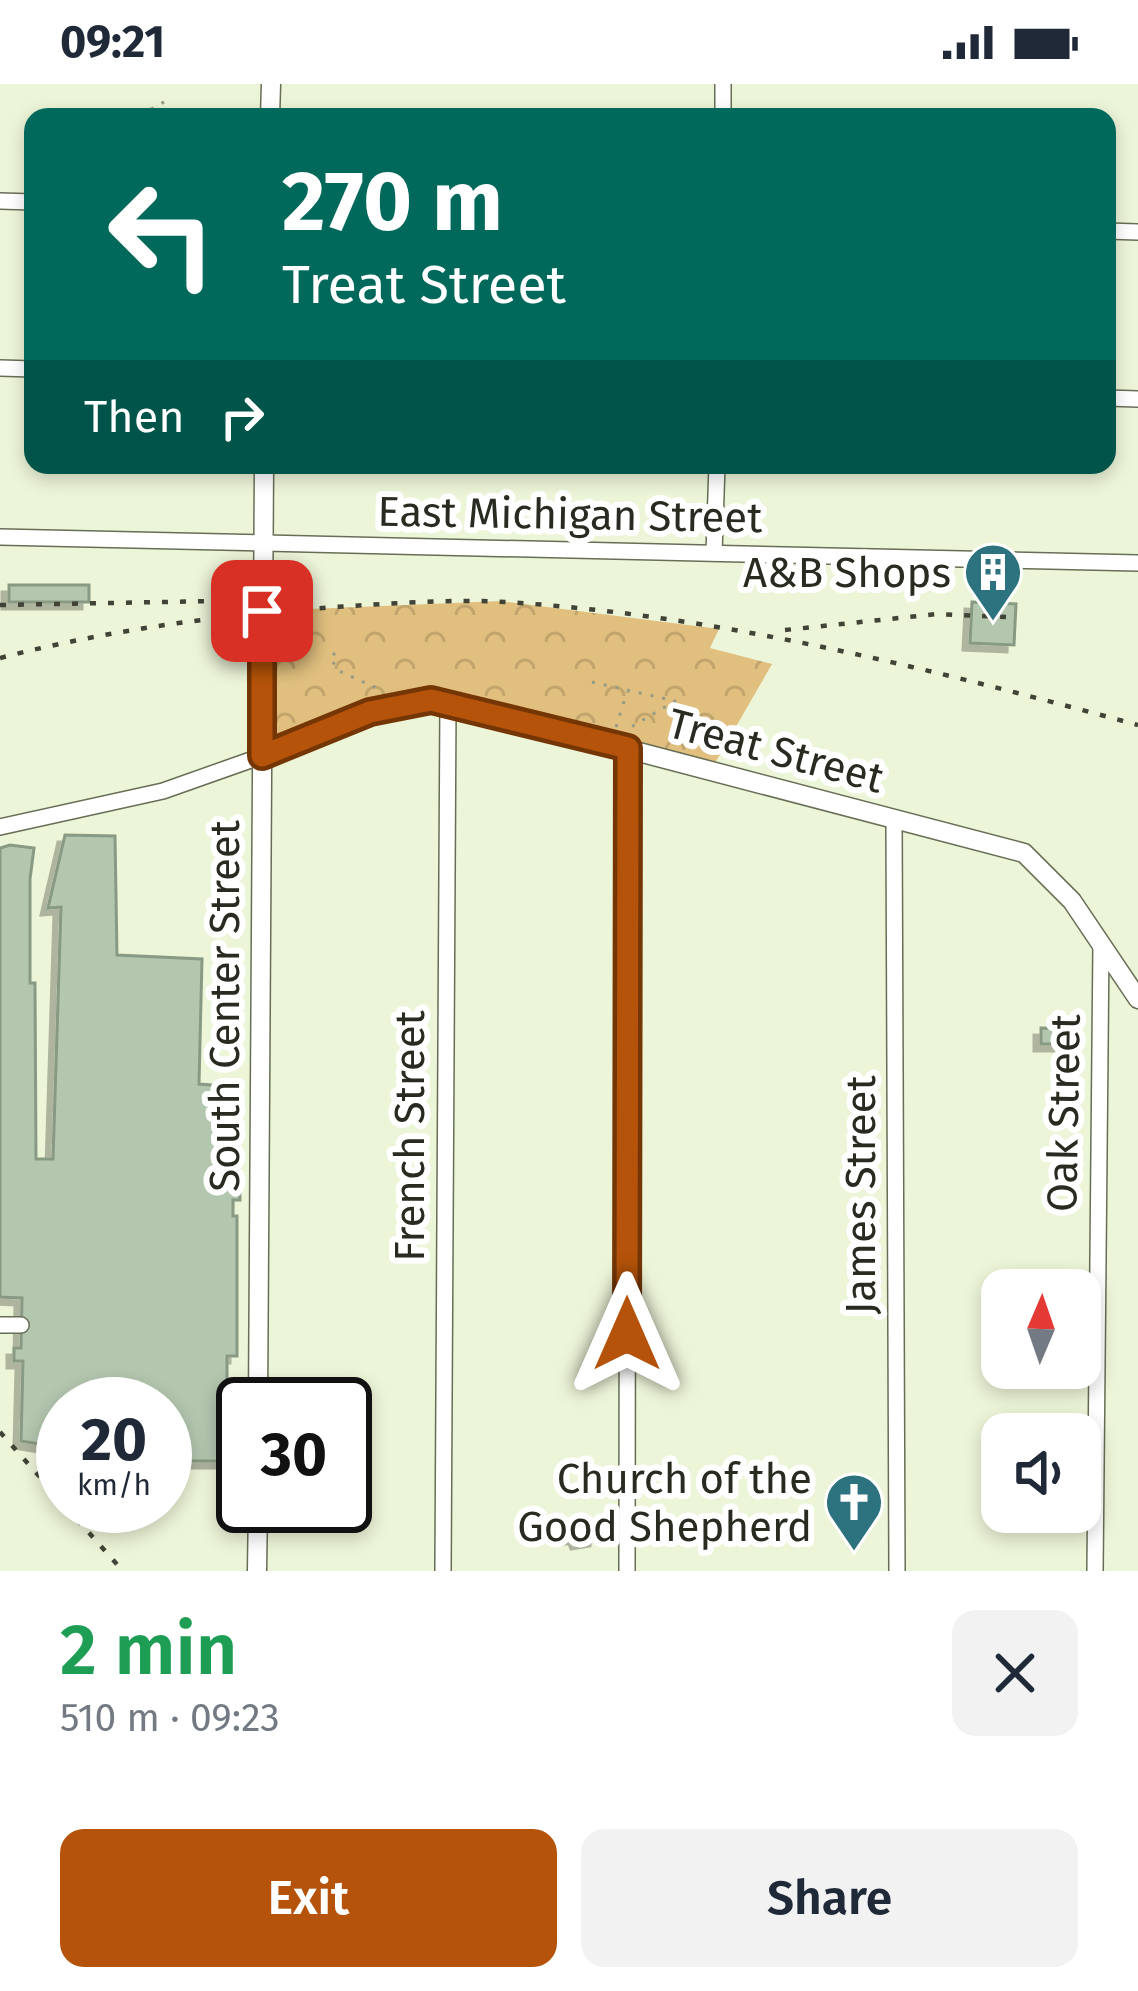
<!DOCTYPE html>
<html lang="en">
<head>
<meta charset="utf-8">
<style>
	:root { --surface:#fff; --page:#f2f2f3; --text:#1f2937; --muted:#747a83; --accent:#b45309 }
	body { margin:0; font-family:"Fira Sans",sans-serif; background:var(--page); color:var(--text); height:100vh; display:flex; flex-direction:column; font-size:45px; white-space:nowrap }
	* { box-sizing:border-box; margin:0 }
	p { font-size:39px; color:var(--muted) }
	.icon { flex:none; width:66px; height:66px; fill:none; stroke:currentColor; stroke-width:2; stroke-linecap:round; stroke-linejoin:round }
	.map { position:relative; height:1487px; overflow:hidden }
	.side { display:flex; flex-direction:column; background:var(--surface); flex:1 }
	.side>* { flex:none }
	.top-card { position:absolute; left:24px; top:24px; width:1092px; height:366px; border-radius:24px; box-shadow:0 6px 18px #0003; background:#00695c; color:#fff; overflow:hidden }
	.needle { width:78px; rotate:2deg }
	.fabs { position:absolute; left:981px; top:1185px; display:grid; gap:24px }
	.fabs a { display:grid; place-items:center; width:120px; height:120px; border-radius:24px; background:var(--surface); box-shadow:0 6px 18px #0003; font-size:60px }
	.speed { position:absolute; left:36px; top:1293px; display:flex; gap:24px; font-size:60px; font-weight:700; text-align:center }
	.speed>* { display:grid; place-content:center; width:156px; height:156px; border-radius:50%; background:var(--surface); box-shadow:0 6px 18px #0003; line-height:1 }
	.speed small { font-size:30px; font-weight:400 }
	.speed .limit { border:6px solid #111; border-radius:18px; background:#fff; color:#111 }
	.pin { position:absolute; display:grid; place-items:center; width:102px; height:102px; color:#fff; margin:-51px; border-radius:24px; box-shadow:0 6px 18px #0006 }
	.me { position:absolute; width:132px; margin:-66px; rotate:0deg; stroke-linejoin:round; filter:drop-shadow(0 0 9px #0008) }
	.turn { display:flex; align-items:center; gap:42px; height:252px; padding:0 60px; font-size:54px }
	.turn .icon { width:156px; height:156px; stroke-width:2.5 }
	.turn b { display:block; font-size:84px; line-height:102px }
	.then { display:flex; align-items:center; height:114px; padding:0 60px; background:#0003; gap:24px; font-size:45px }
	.round { display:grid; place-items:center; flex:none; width:126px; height:126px; border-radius:24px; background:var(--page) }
	.summary { display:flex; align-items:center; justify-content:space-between; height:204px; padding:0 60px }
	h1 { font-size:72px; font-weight:600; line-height:90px; color:#1e9e55 }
	.cta { display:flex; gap:24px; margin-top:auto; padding:24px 60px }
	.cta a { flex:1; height:138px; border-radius:24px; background:var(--accent); color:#fff; font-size:48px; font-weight:600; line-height:138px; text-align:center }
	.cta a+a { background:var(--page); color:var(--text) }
	.status { display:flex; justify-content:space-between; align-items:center; height:84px; padding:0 60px; background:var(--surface); direction:ltr }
	.status svg { height:33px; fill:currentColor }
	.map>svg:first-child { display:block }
</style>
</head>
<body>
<div class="status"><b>09:21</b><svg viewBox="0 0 49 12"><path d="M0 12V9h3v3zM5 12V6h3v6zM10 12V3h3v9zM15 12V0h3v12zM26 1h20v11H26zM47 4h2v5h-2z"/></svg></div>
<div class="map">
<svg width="1138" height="1487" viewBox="0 0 1138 1487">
	<defs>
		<pattern id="park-crowns" width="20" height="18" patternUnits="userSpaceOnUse" patternTransform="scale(3)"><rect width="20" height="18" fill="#e1c07f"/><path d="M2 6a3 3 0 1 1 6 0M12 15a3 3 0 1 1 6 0" fill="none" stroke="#c1a56d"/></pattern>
		<filter id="shadow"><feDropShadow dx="-7" dy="7" stdDeviation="0" flood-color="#0004"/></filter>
	</defs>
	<rect width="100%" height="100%" fill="#edf5d8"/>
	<polygon fill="url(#park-crowns)" points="501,517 719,545 710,564 772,580 711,686 431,616 262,672 262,527"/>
	<g fill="#b3c6ae" stroke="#889a83" stroke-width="3" filter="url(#shadow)">
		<rect x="9" y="501" width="80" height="17"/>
		<polygon points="972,518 1016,520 1014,561 970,559"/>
		<polygon points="65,751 115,752 117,871 202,875 199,1000 237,1003 240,1116 233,1116 233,1132 237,1132 237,1272 227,1272 227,1354 233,1354 233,1377 165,1377 165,1320 63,1320 63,1364 21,1357 23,1277 14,1277 14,1264 21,1264 22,1214 0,1213 0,764 10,761 34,764 30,795 30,899 35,899 36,1075 53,1075 61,823 48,824"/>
		<polygon points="1041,944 1073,945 1072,960 1041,960"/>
		<polygon points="579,1440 597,1441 597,1455 578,1458 576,1453 567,1453 567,1444"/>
	</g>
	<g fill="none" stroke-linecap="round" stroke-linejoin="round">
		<defs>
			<g id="minor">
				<polyline points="723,33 723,0"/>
				<polyline points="0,117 33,118"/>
				<polyline points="1107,147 1138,148"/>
				<polyline points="0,284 33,285"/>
				<polyline points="1107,314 1138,315"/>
				<polyline points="0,453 1138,479"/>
				<polyline points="714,469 717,381"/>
				<polyline points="894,735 897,1487"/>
				<polyline points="0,743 163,707 262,672"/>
				<polyline points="0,1241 21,1241"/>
				<polyline points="443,1487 448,618"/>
				<polyline points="627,1487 628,664"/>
				<polyline points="1095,1487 1101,860"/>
			</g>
			<g id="tertiary">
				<polyline points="270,33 271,0"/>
				<path d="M262,672c59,-22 121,-61 186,-54l576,151 48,48 66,98"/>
				<polyline points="258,1320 264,381"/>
				<polyline points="257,1487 258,1422"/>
			</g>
		</defs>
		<use href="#minor" stroke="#676e55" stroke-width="18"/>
		<use href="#tertiary" stroke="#676e55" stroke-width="21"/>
		<g stroke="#969b86" stroke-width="3" stroke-dasharray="3 9" stroke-linecap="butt">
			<polyline points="144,33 144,29 164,18"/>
			<polyline points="335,569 330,574 339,587 379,605"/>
			<polyline points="592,598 675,617 626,646"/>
			<polyline points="616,643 627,608"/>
		</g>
		<use href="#minor" stroke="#fff" stroke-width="15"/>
		<use href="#tertiary" stroke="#fff" stroke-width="18"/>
		<g stroke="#404336" stroke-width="4.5" stroke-dasharray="6 12" stroke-linecap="butt">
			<polyline points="0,521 218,517"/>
			<polyline points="785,546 937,530 1006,533"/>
			<path d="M0,574c116,-30 231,-44 350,-52 51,-3 104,-7 155,-4 214,13 426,67 633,123"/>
			<polyline points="0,1348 63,1419"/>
			<polyline points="65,1422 123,1487"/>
		</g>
	</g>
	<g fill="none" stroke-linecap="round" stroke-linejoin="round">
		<defs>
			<polyline id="route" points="262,527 262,672 370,628 431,616 628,664 627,1250"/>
		</defs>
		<use href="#route" stroke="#753606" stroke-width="30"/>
		<use href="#route" stroke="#b45309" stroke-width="21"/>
	</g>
	<defs>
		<symbol id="building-pin" viewBox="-11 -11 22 30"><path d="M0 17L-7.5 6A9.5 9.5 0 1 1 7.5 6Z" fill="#2c737f" stroke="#fff"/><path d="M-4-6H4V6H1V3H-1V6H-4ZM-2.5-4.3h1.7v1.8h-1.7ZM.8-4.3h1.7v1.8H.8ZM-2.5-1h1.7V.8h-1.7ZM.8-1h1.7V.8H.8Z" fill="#fff"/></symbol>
		<symbol id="church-pin" viewBox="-11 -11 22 30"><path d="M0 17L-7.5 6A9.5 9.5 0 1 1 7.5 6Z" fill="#2c737f" stroke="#fff"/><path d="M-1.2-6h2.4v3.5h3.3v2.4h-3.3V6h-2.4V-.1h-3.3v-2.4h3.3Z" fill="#fff"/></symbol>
	</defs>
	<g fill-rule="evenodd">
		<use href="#building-pin" x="960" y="455" width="66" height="90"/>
		<use href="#church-pin" x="821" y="1385" width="66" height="90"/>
	</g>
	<g text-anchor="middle" stroke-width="12" stroke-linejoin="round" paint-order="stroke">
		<g font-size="42" fill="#282b20" stroke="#fff">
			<text transform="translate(570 430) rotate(1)" y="15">East Michigan Street</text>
			<text transform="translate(776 666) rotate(15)" y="15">Treat Street</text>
			<text transform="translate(224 922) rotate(-90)" y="15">South Center Street</text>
			<text transform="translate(1063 1029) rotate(-89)" y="15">Oak Street</text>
			<text transform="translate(409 1052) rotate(-90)" y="15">French Street</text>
			<text transform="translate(860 1111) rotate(-90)" y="15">James Street</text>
		</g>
		<g font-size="42" fill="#282b20" stroke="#fff" text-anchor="end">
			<text x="951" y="503">A&amp;B Shops</text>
			<text x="812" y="1409">Church of the<tspan x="812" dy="48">Good Shepherd</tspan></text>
		</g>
	</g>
</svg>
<div class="fabs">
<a><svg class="needle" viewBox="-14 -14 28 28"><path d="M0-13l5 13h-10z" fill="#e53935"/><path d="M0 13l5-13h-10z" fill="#747a83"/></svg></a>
<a><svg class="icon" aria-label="sound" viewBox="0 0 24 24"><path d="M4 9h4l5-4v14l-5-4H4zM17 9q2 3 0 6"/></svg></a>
</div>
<div class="speed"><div>20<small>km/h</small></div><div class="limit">30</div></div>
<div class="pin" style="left:262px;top:527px;background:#d93025"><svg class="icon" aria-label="arrive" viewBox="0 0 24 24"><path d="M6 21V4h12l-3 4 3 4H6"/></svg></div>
<svg class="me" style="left:627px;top:1250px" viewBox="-20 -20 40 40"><path d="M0-17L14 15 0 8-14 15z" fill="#b45309" stroke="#fff" stroke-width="4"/></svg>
<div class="top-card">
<div class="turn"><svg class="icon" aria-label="left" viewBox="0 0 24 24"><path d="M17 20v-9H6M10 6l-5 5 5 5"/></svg><div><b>270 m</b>Treat Street</div></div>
<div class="then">Then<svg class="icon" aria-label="right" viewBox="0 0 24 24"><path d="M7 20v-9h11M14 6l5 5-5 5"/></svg></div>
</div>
</div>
<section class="side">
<div class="summary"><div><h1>2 min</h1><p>510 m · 09:23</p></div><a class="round"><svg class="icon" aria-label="close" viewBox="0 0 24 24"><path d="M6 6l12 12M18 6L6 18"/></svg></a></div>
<div class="cta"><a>Exit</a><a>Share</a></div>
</section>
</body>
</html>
